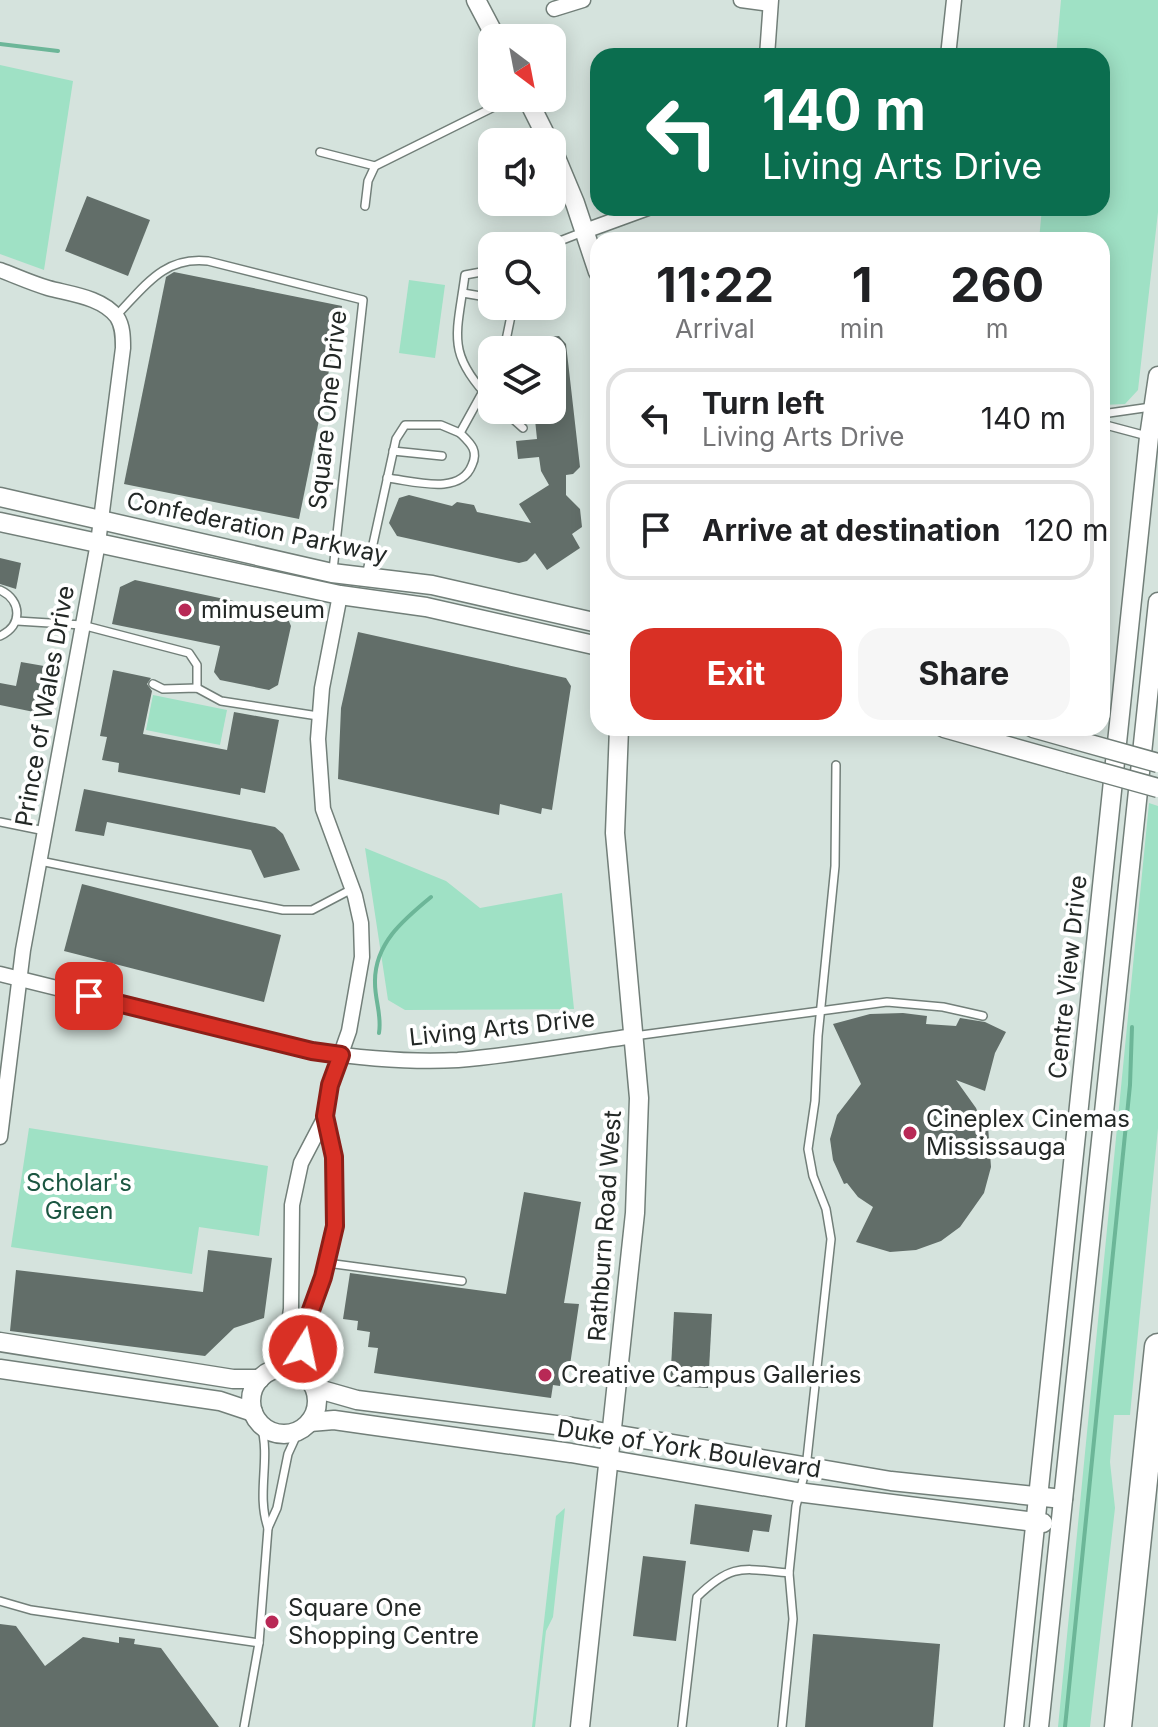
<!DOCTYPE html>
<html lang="en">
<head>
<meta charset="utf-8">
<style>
	:root { --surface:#fff; --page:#f6f6f6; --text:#202124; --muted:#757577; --line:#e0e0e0; --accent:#d93025 }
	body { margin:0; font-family:Inter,sans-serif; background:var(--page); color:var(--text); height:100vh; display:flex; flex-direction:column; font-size:30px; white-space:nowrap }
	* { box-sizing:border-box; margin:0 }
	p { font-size:26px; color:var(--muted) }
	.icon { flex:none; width:44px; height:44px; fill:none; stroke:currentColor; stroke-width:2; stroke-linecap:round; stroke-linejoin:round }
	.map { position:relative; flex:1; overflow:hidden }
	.drawer { position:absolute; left:590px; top:232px; width:520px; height:504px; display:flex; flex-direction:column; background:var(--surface); border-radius:24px; box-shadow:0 4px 20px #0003 }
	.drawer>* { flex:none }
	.guide { position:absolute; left:590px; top:48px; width:520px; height:168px; border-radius:24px; box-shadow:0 4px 20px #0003; background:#0b6e4f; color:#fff; overflow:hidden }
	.needle { width:52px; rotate:148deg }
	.tools { position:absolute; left:478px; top:24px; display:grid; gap:16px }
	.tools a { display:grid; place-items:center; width:88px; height:88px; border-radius:16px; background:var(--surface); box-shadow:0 4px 20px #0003; font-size:40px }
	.pin { position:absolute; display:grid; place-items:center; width:68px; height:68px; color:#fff; margin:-34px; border-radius:16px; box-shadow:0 4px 12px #0006 }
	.me { position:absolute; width:88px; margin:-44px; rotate:10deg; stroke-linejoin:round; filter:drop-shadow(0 0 6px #0008) }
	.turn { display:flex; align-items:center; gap:28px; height:168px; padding:0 40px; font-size:36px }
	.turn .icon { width:104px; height:104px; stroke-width:2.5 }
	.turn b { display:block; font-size:56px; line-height:68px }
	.eta { display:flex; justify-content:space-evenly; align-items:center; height:136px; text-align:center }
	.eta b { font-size:48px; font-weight:700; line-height:56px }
	.cta { display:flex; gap:16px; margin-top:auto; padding:16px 40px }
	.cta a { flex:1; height:92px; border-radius:24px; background:var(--accent); color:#fff; font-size:32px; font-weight:700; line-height:92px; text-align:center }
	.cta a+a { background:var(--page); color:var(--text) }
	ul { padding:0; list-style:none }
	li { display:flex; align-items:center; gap:24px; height:100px; margin:0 16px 12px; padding:0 24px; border:4px solid var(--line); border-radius:24px }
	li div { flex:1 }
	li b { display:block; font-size:30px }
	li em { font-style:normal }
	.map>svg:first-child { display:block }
</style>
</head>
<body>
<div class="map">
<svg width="1158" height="1727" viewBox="0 0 1158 1727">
	<rect width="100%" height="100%" fill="#d5e3dd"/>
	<g fill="#9fe1c5">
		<polygon points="1061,0 1158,0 1158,212 1138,390 1125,404 1102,405 1102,240 1039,240 1042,208 1102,208 1102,56 1056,56"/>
		<polygon points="0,65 73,81 44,270 0,254"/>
		<polygon points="409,280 445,285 435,358 399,353"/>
		<polygon points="153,695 227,710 220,745 146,730"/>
		<polygon points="1149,803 1158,806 1158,1128 1130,1415 1114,1415 1110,1462 1115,1508 1090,1727 1058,1727"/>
		<polygon points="365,848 446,881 480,908 562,893 574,1009 405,1010 388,1000"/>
		<polygon points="29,1128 268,1166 259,1236 199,1227 192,1274 11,1247"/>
		<polygon points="565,1508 553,1617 546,1631 535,1727 532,1727 556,1516"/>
	</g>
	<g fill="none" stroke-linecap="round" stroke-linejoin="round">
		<g stroke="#6cb698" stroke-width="4">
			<polyline points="0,44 58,51"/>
			<path d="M379,1033c3,-18 -4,-32 -4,-50 -1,-39 28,-63 56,-86"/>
			<polyline points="1065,1727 1130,1085 1132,1027"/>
		</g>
	</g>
	<g fill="#626e69">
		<polygon points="87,196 150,220 128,276 65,251"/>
		<polygon points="174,272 342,306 299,519 124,484 166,277"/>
		<polygon points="559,336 566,344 580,467 573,474 566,475 566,495 580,509 582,527 572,534 580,548 547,570 535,553 527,561 519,563 397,536 389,523 399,498 409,495 452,506 457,502 474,505 477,512 531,523 519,504 549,485 541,471 539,457 518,459 516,441 537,439 534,410 552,410 552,350 525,350 529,341 535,338"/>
		<polygon points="0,558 21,563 16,589 0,584"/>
		<polygon points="135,580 285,612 291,626 278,685 269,690 220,680 214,672 220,646 112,624 120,587"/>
		<polygon points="358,632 566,678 571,686 552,810 542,808 541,814 500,804 499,815 338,779 341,708"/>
		<polygon points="21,662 44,666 34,712 0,705 0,683 16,686"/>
		<polygon points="113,670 151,678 147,684 152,691 143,734 227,750 234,712 279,720 265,793 241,788 240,795 118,772 119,763 102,760 107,737 100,736"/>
		<polygon points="84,789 275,827 283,834 300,870 264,878 251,850 107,822 104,836 75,831"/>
		<polygon points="82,884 281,935 264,1002 64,951"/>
		<polygon points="903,1013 927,1016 926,1024 956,1026 960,1018 985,1022 1006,1032 995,1053 985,1091 956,1080 976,1108 984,1127 988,1126 991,1167 984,1193 960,1227 941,1241 916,1250 890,1252 856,1242 873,1207 858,1197 847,1183 844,1184 833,1160 830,1139 837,1115 861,1084 833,1024 870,1014"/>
		<polygon points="524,1192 581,1202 564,1303 579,1304 570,1365 563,1364 560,1386 553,1385 551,1398 374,1373 378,1348 368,1347 370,1332 357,1330 358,1321 343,1319 350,1273 506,1294"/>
		<polygon points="208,1250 272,1258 264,1318 234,1328 205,1356 10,1331 16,1270 203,1292"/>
		<polygon points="674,1312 712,1314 708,1388 670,1386"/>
		<polygon points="695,1504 772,1515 769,1532 753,1530 749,1552 690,1544"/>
		<polygon points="643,1556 686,1561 676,1641 633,1636"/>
		<polygon points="0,1624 16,1626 45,1666 83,1637 119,1643 119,1637 135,1639 134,1644 161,1648 219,1727 0,1727"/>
		<polygon points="813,1634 940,1644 933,1727 805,1727"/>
	</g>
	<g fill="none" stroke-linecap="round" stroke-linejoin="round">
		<defs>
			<g id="service">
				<polyline points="320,152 375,166"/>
				<polyline points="365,206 368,181 375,166 512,98"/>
				<polyline points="547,246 583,232"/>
				<path d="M492,270l-27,5c-8,60 -20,78 27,126"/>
				<polyline points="463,293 492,298"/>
				<path d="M116,316c29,-30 48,-60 92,-55l155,39 -30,270"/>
				<polyline points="504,350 513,306"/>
				<polyline points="503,410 523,428"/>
				<polyline points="1102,414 1151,407"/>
				<polyline points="1102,424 1147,436"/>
				<polyline points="393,451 442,456"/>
				<path d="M387,478c27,3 73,18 85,-13 7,-15 -2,-22 -12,-32l32,-58"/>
				<polyline points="366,576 396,439 405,425 441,425 460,433"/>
				<path d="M0,590c22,10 23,36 0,46"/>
				<polyline points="17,621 82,625 189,653 197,665 197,688"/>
				<polyline points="153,684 163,689 197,688 221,701 318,716"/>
				<polyline points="0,822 45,831"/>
				<polyline points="40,861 283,910 312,910 352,889"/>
				<polyline points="634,1036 887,1002 943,1007 983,1016"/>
				<polyline points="327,1263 462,1281"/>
				<path d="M261,1425c10,35 -5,68 7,103"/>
				<polyline points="0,1601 31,1610 259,1643"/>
				<polyline points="244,1727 259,1643 268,1528 277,1508 288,1454 299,1430"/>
				<path d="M682,1727l15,-130c36,-35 46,-28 92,-24"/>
				<polyline points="782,1727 793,1619 789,1573 796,1506 806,1468 831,1239 826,1209 813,1176 808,1149 815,1101 818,1036 835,866 836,765"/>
			</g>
			<g id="minor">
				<polyline points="741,0 770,4"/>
				<polyline points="554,9 583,0"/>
				<polyline points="767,56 771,0"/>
				<polyline points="948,56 954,0"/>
				<polyline points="585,231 648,208"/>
				<path d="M0,270c16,6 31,13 48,18 22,6 54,9 69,29 6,9 6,21 6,31l-25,195 -75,407 -23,187"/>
				<path d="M0,974l312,77c48,7 97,12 146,9 59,-5 118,-16 176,-24"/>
				<polyline points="270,1372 287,1337 291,1309 292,1205 301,1163 325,1117"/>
				<polyline points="310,1380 303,1349 306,1324 323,1277 335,1221 334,1157 325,1116 330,1085 349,1031 362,957 361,923 355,896 323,809 318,739 322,688 340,595"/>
			</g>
			<g id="tertiary">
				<polyline points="476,0 496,38"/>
				<polyline points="527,98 549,142"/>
				<polyline points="552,148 575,203 598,272"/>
				<polyline points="0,497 332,573 432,585 598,623"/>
				<polyline points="0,522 340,595 426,607 598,646"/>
				<polyline points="944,728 1068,763"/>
				<polyline points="1033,728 1072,739"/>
				<polyline points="0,1342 233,1379 260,1379"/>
				<circle cx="284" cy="1401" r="33"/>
				<polyline points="0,1369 220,1401 253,1412"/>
				<polyline points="315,1388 357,1400 572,1427 891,1481 1063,1499"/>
				<polyline points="310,1422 334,1420 369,1425 571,1453 797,1492 1043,1523"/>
				<polyline points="580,1727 635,1213 639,1098 615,833 619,728"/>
				<polyline points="1014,1727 1149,437 1158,376"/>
				<polyline points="1039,1727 1158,602"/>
			</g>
			<polyline id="motorway" points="1118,1727 1158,1347"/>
		</defs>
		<use href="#service" stroke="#727f79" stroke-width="10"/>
		<use href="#minor" stroke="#727f79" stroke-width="17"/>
		<use href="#tertiary" stroke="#727f79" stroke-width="21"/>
		<use href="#motorway" stroke="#727f79" stroke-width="29"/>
		<use href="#service" stroke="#fff" stroke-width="7"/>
		<use href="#minor" stroke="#fff" stroke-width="14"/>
		<use href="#tertiary" stroke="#fff" stroke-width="18"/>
		<use href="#motorway" stroke="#fff" stroke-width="26"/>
		<defs>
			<g id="tertiary-bridge">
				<polyline points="1072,739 1158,763"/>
				<polyline points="1068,763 1158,788"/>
			</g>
		</defs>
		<use href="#tertiary-bridge" stroke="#727f79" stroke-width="21" stroke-linecap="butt"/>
		<use href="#tertiary-bridge" stroke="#fff" stroke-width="18"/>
	</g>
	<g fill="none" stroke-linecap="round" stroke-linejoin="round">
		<defs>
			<polyline id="route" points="89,996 312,1051 341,1055 330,1085 325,1116 334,1157 335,1226 323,1277 306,1324 303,1349"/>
		</defs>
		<use href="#route" stroke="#8d1f18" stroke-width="20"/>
		<use href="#route" stroke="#d93025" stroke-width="14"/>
	</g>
	<g fill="#b82956" stroke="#fff" stroke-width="3">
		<circle cx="185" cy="610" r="8"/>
		<circle cx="910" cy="1133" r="8"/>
		<circle cx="545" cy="1375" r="8"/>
		<circle cx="272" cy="1622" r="8"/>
	</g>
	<g text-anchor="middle" stroke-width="8" stroke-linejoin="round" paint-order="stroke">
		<g font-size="24" fill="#232826" stroke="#fff">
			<text transform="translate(328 410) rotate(-84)" y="8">Square One Drive</text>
			<text transform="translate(257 528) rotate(12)" y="8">Confederation Parkway</text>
			<text transform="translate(45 706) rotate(-80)" y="8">Prince of Wales Drive</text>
			<text transform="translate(1068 977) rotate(-84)" y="8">Centre View Drive</text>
			<text transform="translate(502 1028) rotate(-6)" y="8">Living Arts Drive</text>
			<text transform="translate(605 1226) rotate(-86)" y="8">Rathburn Road West</text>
			<text transform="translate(689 1449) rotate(9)" y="8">Duke of York Boulevard</text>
		</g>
		<g font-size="24" fill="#232826" stroke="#fff" text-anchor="start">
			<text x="201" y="618">mimuseum</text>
			<text x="926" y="1127">Cineplex Cinemas<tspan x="926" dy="28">Mississauga</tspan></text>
			<text x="561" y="1383">Creative Campus Galleries</text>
			<text x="288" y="1616">Square One<tspan x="288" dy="28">Shopping Centre</tspan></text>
		</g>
		<g font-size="24" fill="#1b5641" stroke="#fff">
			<text x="79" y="1191">Scholar's<tspan x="79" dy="28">Green</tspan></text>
		</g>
	</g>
</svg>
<div class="tools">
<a><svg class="needle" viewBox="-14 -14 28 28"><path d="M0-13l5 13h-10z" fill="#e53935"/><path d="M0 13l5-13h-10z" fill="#757577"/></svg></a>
<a><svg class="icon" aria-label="sound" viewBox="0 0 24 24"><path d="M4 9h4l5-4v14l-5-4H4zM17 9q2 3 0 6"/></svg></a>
<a><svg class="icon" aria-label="search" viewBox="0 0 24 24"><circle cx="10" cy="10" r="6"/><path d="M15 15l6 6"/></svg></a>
<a><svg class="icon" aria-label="layers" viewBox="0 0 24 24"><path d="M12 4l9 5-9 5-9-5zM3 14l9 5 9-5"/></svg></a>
</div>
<div class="pin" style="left:89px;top:996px;background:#d93025"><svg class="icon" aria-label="arrive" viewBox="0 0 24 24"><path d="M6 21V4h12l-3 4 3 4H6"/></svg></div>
<svg class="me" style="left:303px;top:1349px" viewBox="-20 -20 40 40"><circle r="17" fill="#d93025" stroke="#fff" stroke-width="3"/><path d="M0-11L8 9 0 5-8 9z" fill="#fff"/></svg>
<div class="guide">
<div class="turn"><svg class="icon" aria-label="left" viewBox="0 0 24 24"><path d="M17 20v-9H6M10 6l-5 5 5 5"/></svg><div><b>140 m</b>Living Arts Drive</div></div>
</div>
<section class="drawer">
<div class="eta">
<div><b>11:22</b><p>Arrival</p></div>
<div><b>1</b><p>min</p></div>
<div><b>260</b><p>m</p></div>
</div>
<ul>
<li><svg class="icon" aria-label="left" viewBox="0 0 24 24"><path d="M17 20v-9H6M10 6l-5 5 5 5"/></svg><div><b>Turn left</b><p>Living Arts Drive</p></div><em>140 m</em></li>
<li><svg class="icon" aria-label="arrive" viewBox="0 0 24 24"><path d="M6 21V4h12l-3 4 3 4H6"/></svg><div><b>Arrive at destination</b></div><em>120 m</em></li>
</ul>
<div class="cta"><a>Exit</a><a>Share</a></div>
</section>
</div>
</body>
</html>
